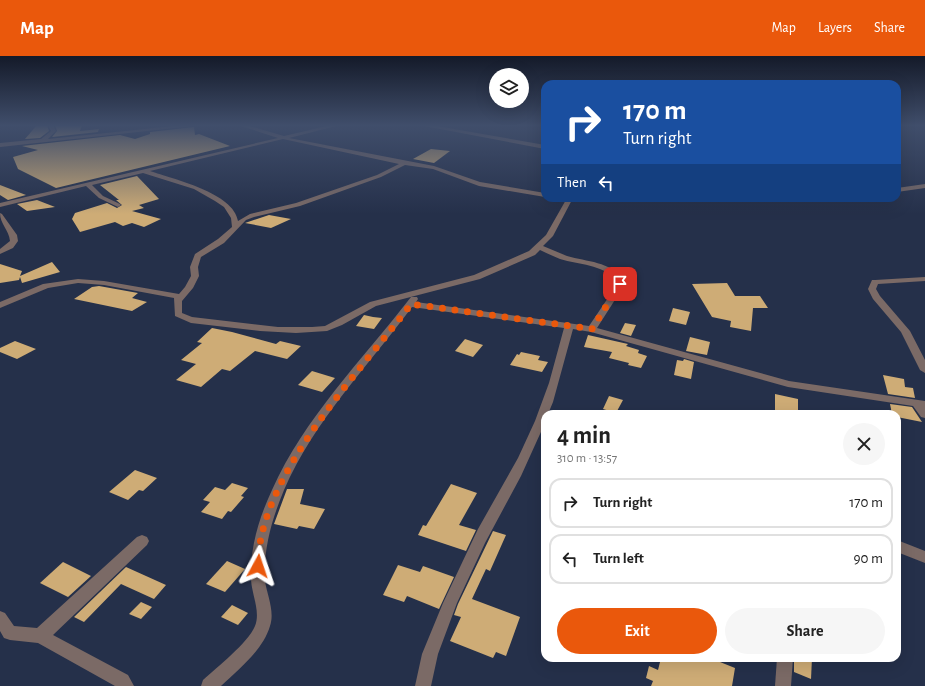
<!DOCTYPE html>
<html lang="en">
<head>
<meta charset="utf-8">
<style>
	:root { --surface:#fff; --page:#f6f6f6; --text:#222; --muted:#767676; --line:#e0e0e0; --accent:#ea580c }
	body { margin:0; font-family:"Alegreya Sans",sans-serif; background:var(--page); color:var(--text); height:100vh; display:flex; flex-direction:column; font-size:15px; white-space:nowrap }
	* { box-sizing:border-box; margin:0 }
	p { font-size:13px; color:var(--muted) }
	.icon { flex:none; width:22px; height:22px; fill:none; stroke:currentColor; stroke-width:2; stroke-linecap:round; stroke-linejoin:round }
	.map { position:relative; flex:1; overflow:hidden }
	.side { position:absolute; left:541px; top:354px; width:360px; height:252px; display:flex; flex-direction:column; background:var(--surface); border-radius:12px; box-shadow:0 4px 16px #0002 }
	.side>* { flex:none }
	.hud { position:absolute; left:541px; top:24px; width:360px; height:122px; border-radius:12px; box-shadow:0 4px 16px #0002; background:#1a4fa0; color:#fff; overflow:hidden }
	.controls { position:absolute; left:489px; top:12px; display:grid; gap:8px }
	.controls a { display:grid; place-items:center; width:40px; height:40px; border-radius:50%; background:var(--surface); box-shadow:0 4px 16px #0002; font-size:20px }
	.pin { position:absolute; display:grid; place-items:center; width:34px; height:34px; color:#fff; margin:-17px; border-radius:8px; box-shadow:0 2px 6px #0006 }
	.me { position:absolute; width:44px; margin:-22px; rotate:5deg; stroke-linejoin:round; filter:drop-shadow(0 0 3px #0008) }
	.turn { display:flex; align-items:center; gap:14px; height:84px; padding:0 16px; font-size:18px }
	.turn .icon { width:52px; height:52px; stroke-width:2.5 }
	.turn b { display:block; font-size:28px; line-height:34px }
	.then { display:flex; align-items:center; height:38px; padding:0 16px; background:#0003; gap:8px; font-size:15px }
	.round { display:grid; place-items:center; flex:none; width:42px; height:42px; border-radius:21px; background:var(--page) }
	.summary { display:flex; align-items:center; justify-content:space-between; height:68px; padding:0 16px }
	h1 { font-size:24px; font-weight:700; line-height:30px }
	.cta { display:flex; gap:8px; margin-top:auto; padding:8px 16px }
	.cta a { flex:1; height:46px; border-radius:24px; background:var(--accent); color:#fff; font-size:16px; font-weight:700; line-height:46px; text-align:center }
	.cta a+a { background:var(--page); color:var(--text) }
	ul { padding:0; list-style:none }
	li { display:flex; align-items:center; gap:12px; height:50px; margin:0 8px 6px; padding:0 8px; border:2px solid var(--line); border-radius:12px }
	li div { flex:1 }
	li b { display:block; font-size:15px }
	li em { font-style:normal }
	header { display:flex; align-items:center; gap:24px; box-sizing:border-box; height:56px; padding:0 20px; background:var(--accent); color:#fff }
	header strong { font-size:19px }
	nav { display:flex; gap:22px; margin-inline-start:auto; font-size:14px }
	.map>svg:first-child { display:block }
</style>
</head>
<body>
<header>
<strong>Map</strong>
<nav><a>Map</a><a>Layers</a><a>Share</a></nav>
</header>
<div class="map">
<svg width="925" height="630" viewBox="0 0 925 630">
	<rect width="100%" height="100%" fill="#25304a"/>
	<g fill="#ceac76">
		<polygon points="37,69 47,69 49,75 40,82 25,83"/>
		<polygon points="55,69 82,69 80,75 99,73 98,76 52,81 57,75"/>
		<polygon points="194,71 195,79 199,78 230,90 56,132 18,113 13,101 38,94 22,90 120,79 135,83 150,78 150,76"/>
		<polygon points="431,93 450,95 434,107 413,103"/>
		<polygon points="137,120 159,143 139,149 144,152 132,155 161,163 144,171 132,167 123,170 115,166 80,176 72,163 75,157 107,147 117,152 122,149 116,144 119,144 100,129"/>
		<polygon points="0,129 26,139 8,144 0,139"/>
		<polygon points="37,144 55,151 27,155 17,148"/>
		<polygon points="269,159 291,163 271,172 245,167"/>
		<polygon points="52,206 60,216 22,227 20,221 19,224 0,227 0,208 22,215 20,220"/>
		<polygon points="727,227 735,240 760,240 768,252 753,252 751,275 730,271 731,265 712,261 692,228"/>
		<polygon points="99,230 138,237 132,242 147,246 132,255 74,243 92,231"/>
		<polygon points="673,252 690,256 686,269 669,265"/>
		<polygon points="364,259 373,261 382,262 374,273 356,270"/>
		<polygon points="625,267 636,269 631,280 620,277"/>
		<polygon points="212,272 232,276 276,288 280,285 301,290 287,303 255,295 230,315 222,313 201,331 176,324 196,308 181,304 202,287 197,286"/>
		<polygon points="588,279 628,288 626,290 639,294 638,297 647,300 641,312 628,309 629,307 609,302 612,296 584,291"/>
		<polygon points="690,281 710,286 707,299 686,295"/>
		<polygon points="465,283 483,289 473,301 455,295"/>
		<polygon points="15,285 36,293 17,303 0,296 0,292"/>
		<polygon points="521,296 540,300 538,304 548,306 542,316 510,309 517,298 519,299"/>
		<polygon points="684,303 694,306 691,323 674,319 677,304 683,305"/>
		<polygon points="312,315 335,322 322,336 298,329"/>
		<polygon points="883,319 904,323 905,331 913,332 915,342 888,338"/>
		<polygon points="775,338 798,343 798,358 775,356"/>
		<polygon points="609,340 623,344 616,357 603,353"/>
		<polygon points="890,348 912,351 922,366 897,361 897,358 892,358"/>
		<polygon points="135,414 157,422 143,435 139,434 128,444 109,436"/>
		<polygon points="232,427 248,432 241,440 244,441 231,456 228,455 222,463 201,456 210,446 203,444 215,431 225,434"/>
		<polygon points="451,428 477,437 459,469 476,474 466,495 418,479 423,469 426,470"/>
		<polygon points="287,433 304,433 300,448 325,453 314,473 299,470 297,473 274,468"/>
		<polygon points="493,475 506,479 490,515 486,513 472,543 520,561 506,600 496,596 493,602 450,585 461,561 454,559 458,548"/>
		<polygon points="227,505 245,513 225,536 206,528"/>
		<polygon points="63,506 91,520 68,541 40,527"/>
		<polygon points="398,509 420,516 423,510 454,521 439,553 407,540 404,546 383,539"/>
		<polygon points="126,511 166,529 154,543 121,528 84,566 74,561"/>
		<polygon points="141,546 152,551 141,563 129,558"/>
		<polygon points="232,549 248,557 238,569 221,561"/>
		<polygon points="661,602 710,602 735,612 732,630 651,630 653,625 646,622 649,610 658,614"/>
		<polygon points="794,602 812,602 811,623 794,616"/>
	</g>
	<g fill="none" stroke-linecap="round" stroke-linejoin="round">
		<g fill="#7b6a66" fill-rule="evenodd">
			<polygon points="48,69 53,69 56,75 48,83 183,69 202,69 0,91 0,87 41,83 51,75"/>
			<path d="M238,69h8l38,11 47,-11h9l-51,13 145,28 46,16 65,11v4l-66,-11 -46,-17 -28,-4 -24,12 -81,29 -46,11 -8,3 -22,23 -23,14 -3,10 1,9 -6,12 -11,13v12l10,4 86,10h34l13,-1 45,-24 104,-27 55,-24 17,-16 21,-37h6l-20,38 -10,10c8,3 16,7 24,10 20,6 43,5 57,24l-4,12 -23,36 192,53 136,20v17l-4,-1 -8,-11 -125,-19 -197,-55 -18,-3 -20,73 -5,12h-3v9l-24,53 -36,67 -28,60 -19,51 -7,32h-16l7,-32 21,-51 35,-74 40,-71 17,-37 14,-38 15,-55 -152,-21c-44,59 -98,114 -128,183 -12,29 -21,59 -19,91 2,14 10,30 5,45 -7,24 -31,43 -49,60h-20l2,-6c14,-13 45,-37 52,-54 6,-15 -4,-33 -4,-48 -1,-31 8,-60 21,-88 32,-72 91,-131 139,-193h6l1,2 -2,3 173,24 23,-34 4,-12c-14,-16 -37,-15 -56,-21 -7,-3 -14,-6 -20,-9l-5,5 -55,24 -104,27 -34,19 -15,6 -31,2 -36,-2 -69,-8 -16,-7 -1,-18 -70,-13 -26,-2 -30,5 -48,20v-6l43,-18 35,-5 26,2 75,13 6,-7 6,-11 -1,-9 5,-13 23,-15 14,-12 -1,-9 -7,-11 -9,-6 -21,-12 -51,-16 -51,12 11,11 17,8 1,1 -3,2 -19,-9 -13,-12 -86,21v-4l278,-65zM283,83l116,25 -22,11 -81,28 -46,11 -12,7c-4,-28 -65,-42 -88,-50z"/>
			<polygon points="419,69 431,69 545,89 545,93"/>
			<polygon points="925,128 925,132 897,136 897,132"/>
			<path d="M0,157l2,1 15,21 1,6 -5,7 -13,6v-5l10,-8c-1,-11 -10,-17 -10,-28z"/>
			<polygon points="925,221 925,225 878,228 876,233 880,240 910,275 925,304 925,317 920,314 901,276 873,243 868,233 872,224 875,224"/>
			<polygon points="142,479 147,481 149,485 147,489 53,579 128,619 134,630 115,630 38,587 10,584 4,582 0,575 0,555 5,557 14,570 37,572 137,481"/>
			<polygon points="897,484 925,495 925,507 897,496"/>
			<polygon points="777,602 793,602 791,630 775,630"/>
		</g>
	</g>
	<linearGradient id="sky" x2="0" y2="1"><stop stop-color="#141a29"/><stop offset="0.44" stop-color="#404e6b"/><stop offset="1" stop-color="#404e6b" stop-opacity="0"/></linearGradient>
	<rect width="925" height="158" fill="url(#sky)"/>
	<g fill="none" stroke-linecap="round" stroke-linejoin="round">
		<path stroke="#ea580c" stroke-width="7" stroke-dasharray="0 12.6" d="M258,510c0,-90 101,-193 153,-262l181,25 28,-45"/>
	</g>
</svg>
<div class="controls">
<a><svg class="icon" aria-label="layers" viewBox="0 0 24 24"><path d="M12 4l9 5-9 5-9-5zM3 14l9 5 9-5"/></svg></a>
</div>
<div class="pin" style="left:620px;top:228px;background:#d93025"><svg class="icon" aria-label="arrive" viewBox="0 0 24 24"><path d="M6 21V4h12l-3 4 3 4H6"/></svg></div>
<svg class="me" style="left:258px;top:510px" viewBox="-20 -20 40 40"><path d="M0-17L14 15 0 8-14 15z" fill="#ea580c" stroke="#fff" stroke-width="4"/></svg>
<div class="hud">
<div class="turn"><svg class="icon" aria-label="right" viewBox="0 0 24 24"><path d="M7 20v-9h11M14 6l5 5-5 5"/></svg><div><b>170 m</b>Turn right</div></div>
<div class="then">Then<svg class="icon" aria-label="left" viewBox="0 0 24 24"><path d="M17 20v-9H6M10 6l-5 5 5 5"/></svg></div>
</div>
<section class="side">
<div class="summary"><div><h1>4 min</h1><p>310 m · 13:57</p></div><a class="round"><svg class="icon" aria-label="close" viewBox="0 0 24 24"><path d="M6 6l12 12M18 6L6 18"/></svg></a></div>
<ul>
<li><svg class="icon" aria-label="right" viewBox="0 0 24 24"><path d="M7 20v-9h11M14 6l5 5-5 5"/></svg><div><b>Turn right</b></div><em>170 m</em></li>
<li><svg class="icon" aria-label="left" viewBox="0 0 24 24"><path d="M17 20v-9H6M10 6l-5 5 5 5"/></svg><div><b>Turn left</b></div><em>90 m</em></li>
</ul>
<div class="cta"><a>Exit</a><a>Share</a></div>
</section>
</div>
</body>
</html>
